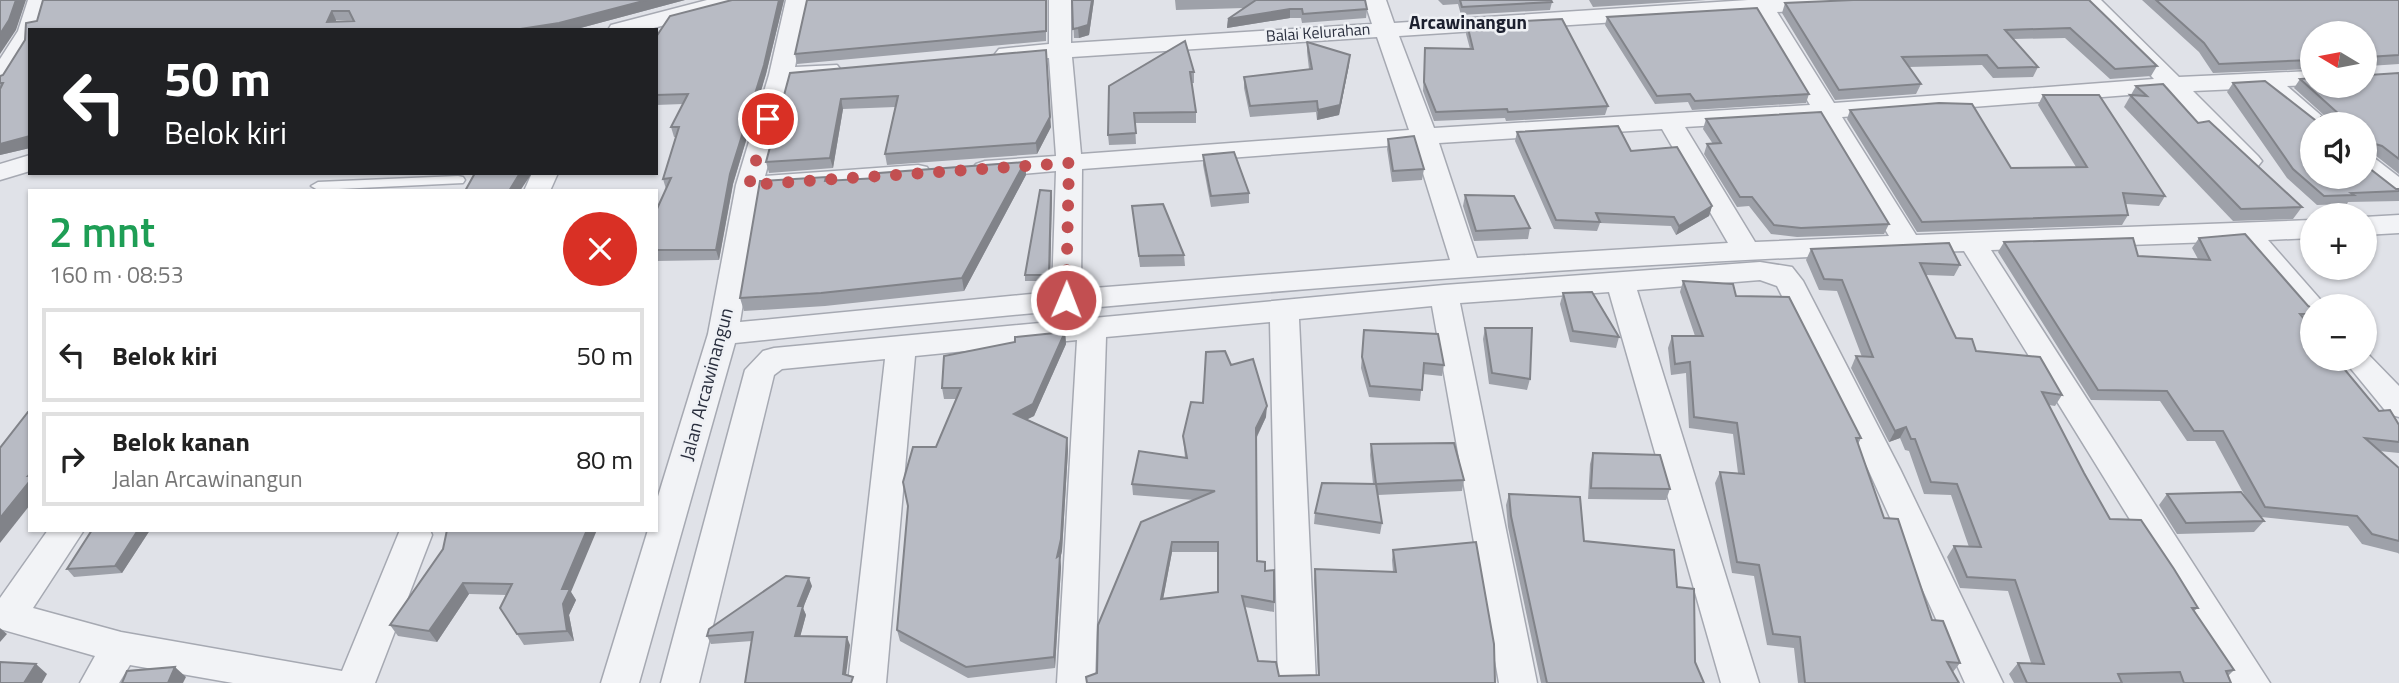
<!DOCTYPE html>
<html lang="id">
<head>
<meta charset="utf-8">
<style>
	:root { --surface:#fff; --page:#f6f6f6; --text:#222; --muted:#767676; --line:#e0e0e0 }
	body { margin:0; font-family:"Titillium Web",sans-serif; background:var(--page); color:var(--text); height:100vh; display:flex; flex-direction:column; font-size:26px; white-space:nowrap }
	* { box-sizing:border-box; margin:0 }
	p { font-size:23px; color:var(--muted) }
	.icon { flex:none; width:38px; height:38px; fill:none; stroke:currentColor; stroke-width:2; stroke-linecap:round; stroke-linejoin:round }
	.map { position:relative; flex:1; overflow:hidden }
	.panel { position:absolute; left:28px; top:189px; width:630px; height:343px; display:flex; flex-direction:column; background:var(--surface); border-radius:0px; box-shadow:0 2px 5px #0004 }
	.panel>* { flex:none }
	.hud { position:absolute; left:28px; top:28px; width:630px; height:147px; border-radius:0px; box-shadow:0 2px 5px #0004; background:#202124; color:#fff; overflow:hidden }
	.needle { width:46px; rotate:280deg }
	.buttons { position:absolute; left:2300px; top:21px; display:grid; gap:14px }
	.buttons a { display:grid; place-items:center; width:77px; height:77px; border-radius:50%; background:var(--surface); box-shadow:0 2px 5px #0004; font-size:35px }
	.pin { position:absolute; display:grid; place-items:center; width:60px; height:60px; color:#fff; margin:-30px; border:4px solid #fff; border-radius:50%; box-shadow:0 2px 7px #0007 }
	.me { position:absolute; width:77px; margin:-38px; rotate:1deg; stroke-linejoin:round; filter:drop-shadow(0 0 5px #0008) }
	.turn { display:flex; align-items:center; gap:24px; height:147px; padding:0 21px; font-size:32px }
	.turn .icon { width:91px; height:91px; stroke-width:2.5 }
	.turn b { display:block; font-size:49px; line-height:60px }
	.round { display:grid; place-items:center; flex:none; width:74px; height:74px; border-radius:37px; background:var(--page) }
	.headline { display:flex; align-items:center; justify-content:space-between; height:119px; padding:0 21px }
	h1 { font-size:42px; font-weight:600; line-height:52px; color:#1e9e55 }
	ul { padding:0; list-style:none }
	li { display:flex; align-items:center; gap:21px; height:94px; margin:0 14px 10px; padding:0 7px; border:4px solid var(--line); border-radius:0px }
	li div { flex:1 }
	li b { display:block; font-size:26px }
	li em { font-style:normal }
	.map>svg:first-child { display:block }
</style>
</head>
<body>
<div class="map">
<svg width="2399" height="683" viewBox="0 0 2399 683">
	<rect width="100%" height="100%" fill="#e0e2e8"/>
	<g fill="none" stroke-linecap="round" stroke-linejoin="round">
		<defs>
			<polygon id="service" points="458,176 463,177 465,180 463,183 318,190 311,186 318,182"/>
			<g id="minor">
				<polygon points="28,0 50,0 41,30 30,30 30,48 8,83 0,85 0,59 18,31"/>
				<polygon points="707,0 744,0 741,5 646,30 608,30 611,25"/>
				<path d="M786,0h22l-13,67 42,-2 4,5 -4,5 -46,6 -26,95 153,-11 9,2 4,6 -4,6 -9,2 -157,11 -21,130 312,-30 4,-121 -71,6 -9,-3 -4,-5 4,-5 9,-3 71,-5 -7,-98 -50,1 -4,-5 4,-5 50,-5v-44h22v43l301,-19 -8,-24h22l8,23 354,-23h118l-11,7 -78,5 57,91 320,-24 -76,-79h23l78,77 133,-6v14l-25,1 44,38h-19v6l-52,-42 -67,3 65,65 4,5 -4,5h-18l-73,-74 -325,25 74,118 396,-15v18l-44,2 58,66h-14v11l-10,-3 -63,-73 -248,9 279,433h-39l-267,-432c-410,13 -820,49 -1229,92l-96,340h-38l47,-153h8v-27l52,-169 28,-149 33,-110zM1756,13l54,92 -376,23 -35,-92zM1377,37l32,93 -328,24 -9,-97zM1819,119l70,117 -134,6 -70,-115zM1662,129l66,114 -251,15 -38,-115zM1414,144l36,116 -369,29 1,-120z"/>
				<polygon points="2364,154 2373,157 2399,177 2399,198 2390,196 2364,175"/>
				<polygon points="30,155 30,171 0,180 0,164"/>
				<polygon points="532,173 558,173 550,191 524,191"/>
				<polygon points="2399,215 2399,233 2364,235 2364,217"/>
				<polygon points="1760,262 1792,267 1803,281 1900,469 2003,683 1965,683 1868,469 1777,286 1760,280 1637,290 1759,683 1721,683 1609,292 1460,303 1537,683 1499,683 1432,306 1299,319 1316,683 1278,683 1270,322 1106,337 1095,683 1057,683 1077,340 915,356 886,683 848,683 885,359 782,369 774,375 699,683 661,683 745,370 763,351 774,348 1444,285"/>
				<polygon points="2364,350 2399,386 2399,417 2388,414 2343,359 2364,359"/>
				<polygon points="48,530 84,530 33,608 121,632 342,671 400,530 430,530 432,535 375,683 233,683 130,665 119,683 80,683 95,656 0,629 0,598"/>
			</g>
		</defs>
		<use href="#service" stroke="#a6a9b2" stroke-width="3"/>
		<use href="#minor" stroke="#a6a9b2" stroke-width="3"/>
		<use href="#service" fill="#f2f3f6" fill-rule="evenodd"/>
		<use href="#minor" fill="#f2f3f6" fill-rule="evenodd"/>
	</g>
	<g fill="#9ea1a9" fill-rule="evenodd">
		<path d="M43,0h642l-112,30h-543v118l-30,7v-79l3,-1 22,-35 1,-17 11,-2zM336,20h18v1l-18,1z"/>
		<polygon points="732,0 784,0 766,74 733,184 719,260 656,261 656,211 666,189 663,179 676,137 674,137 671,127 683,104 656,105 656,37"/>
		<polygon points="1046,0 1046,41 797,64 795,54"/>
		<polygon points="1072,0 1094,0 1089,35 1079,38 1074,38"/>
		<polygon points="1175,0 1365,0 1367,9 1366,18 1302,23 1301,18 1290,18 1227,28 1228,19 1244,8 1176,10"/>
		<polygon points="1438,0 1551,0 1552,2 1550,10 1461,15 1458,4 1443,5"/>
		<polygon points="1589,0 1706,0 1593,7"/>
		<polygon points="2089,0 2157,66 2151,76 2110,79 2065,38 2013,39 2038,67 2033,77 1993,78 1982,65 1909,67 1921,84 1916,94 1835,100 1782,13 1785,3"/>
		<polygon points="2142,0 2399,0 2399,64 2369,66 2369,75 2399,73 2399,174 2375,155 2369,154 2369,168 2399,191 2399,201 2348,202 2347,204 2317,205 2287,178 2227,92 2233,83 2318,122 2321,117 2326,117 2294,88 2300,79 2364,86 2312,33 2312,69 2213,73 2199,52"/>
		<polygon points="1607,17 1809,94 1806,103 1692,110 1688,102 1655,104 1605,25"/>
		<polygon points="1467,24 1608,106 1605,115 1506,121 1505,118 1434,121 1423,91 1425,48 1470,49 1466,34"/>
		<polygon points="1185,41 1194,72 1194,83 1192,83 1196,112 1196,123 1135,123 1136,144 1109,145 1108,135"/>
		<polygon points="1307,42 1349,65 1339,115 1317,120 1316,112 1250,117 1244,88 1244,77 1309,69 1307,52"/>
		<polygon points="790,73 1051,127 1037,154 887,165 885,154 895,107 843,109 833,168 769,173 766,162"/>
		<polygon points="2136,86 2198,123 2302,207 2293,219 2233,221 2124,107"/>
		<polygon points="2043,95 2165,196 2159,206 2126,204 2128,215 2122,225 1917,232 1847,119 1850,110 2011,168 2076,167 2038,105"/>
		<polygon points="1706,119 1889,224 1884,234 1797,237 1771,234 1749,206 1737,207 1704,154 1707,144 1713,144 1703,129"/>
		<polygon points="1517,132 1631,151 1712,206 1709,216 1676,235 1671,226 1600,223 1597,231 1554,229 1515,141"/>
		<polygon points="1388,139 1424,169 1422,180 1392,182 1387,149"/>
		<polygon points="1203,155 1249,193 1249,203 1211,207 1203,165"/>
		<polygon points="1025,162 1026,175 964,291 825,306 744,311 740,298 826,177 827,181 878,178"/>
		<polygon points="1051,191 1050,281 1025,281 1025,275"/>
		<polygon points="1465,195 1530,228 1528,239 1474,241 1463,206"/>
		<polygon points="1132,206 1184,255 1185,266 1140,267"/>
		<polygon points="2199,238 2312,308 2312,322 2307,323 2399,442 2399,453 2379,451 2399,468 2399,554 2398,553 2362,544 2348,526 2261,517 2264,521 2254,532 2177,534 2159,505 2167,494 2246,498 2215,441 2187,441 2160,401 2091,400 1998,252 2004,242 2138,256 2198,259 2192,248"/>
		<polygon points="1811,249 1960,265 1954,276 1926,275 1956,338 1976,351 2062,395 2055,406 2049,405 2084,473 2110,519 2198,608 2194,611 2234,670 2228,676 2231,683 2014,683 2009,674 2018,663 2031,663 2008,591 1960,588 1947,557 1954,546 1969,547 1951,495 1924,494 1909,451 1905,450 1900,438 1889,442 1851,368 1856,356 1862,357 1837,291 1819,290 1806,260"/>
		<polygon points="1683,281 1736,296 1861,438 1858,444 1884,518 1932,620 1960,663 1953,672 1959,683 1798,683 1794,648 1767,645 1754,576 1732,573 1715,483 1720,472 1738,473 1733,434 1689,428 1686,373 1671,375 1668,348 1672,336 1695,336 1680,292"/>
		<polygon points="1563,293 1619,337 1616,348 1570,342 1560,304"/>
		<polygon points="1485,328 1530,379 1527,390 1489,384 1483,339"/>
		<polygon points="1364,330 1444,365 1442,376 1423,374 1420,401 1369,397 1361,368"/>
		<polygon points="1065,332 1066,344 1034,416 1027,419 1067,438 1068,450 1062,551 1060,559 1061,567 1055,668 968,678 900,641 897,630 956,399 944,399 942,388"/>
		<path d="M1231,365l35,52 -9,20v124l8,10 9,31v10l-29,-5 13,54 21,15 39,-1 -4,-95 1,-11 78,3 -1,-12 1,-10 102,133h-409v-6l11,-4 97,-173 -61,-5 -1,-11 53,-26 -2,-22 20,-33zM1172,552h46v40l-55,7z"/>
		<polygon points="1371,444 1464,480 1462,491 1378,495 1382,523 1380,534 1314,524 1315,513 1373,484 1370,455"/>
		<polygon points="1593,453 1670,489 1666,500 1588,499 1590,464"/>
		<polygon points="1509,494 1584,541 1677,587 1695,662 1704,683 1541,683 1508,527 1506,505"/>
		<polygon points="92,530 150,530 122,573 74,577 67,569"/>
		<polygon points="443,549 571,592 576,600 569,615 574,641 524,645 500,608 507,595 469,594 437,642 398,636 390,625"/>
		<polygon points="812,586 803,608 806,615 800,636 850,645 752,641 711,644 707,636"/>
	</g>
	<g fill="#818389">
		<polygon points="16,0 26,0 16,30 0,54 0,34"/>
		<polygon points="647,0 685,0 573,30 514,30"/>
		<polygon points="779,0 784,0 766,74 733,184 719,260 716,250 730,174"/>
		<polygon points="1092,0 1094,0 1089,35 1079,38 1078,28"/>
		<polygon points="1290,9 1290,18 1227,28 1228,19"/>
		<polygon points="332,11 336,20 333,30 327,22"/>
		<polygon points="1350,55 1349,65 1339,115 1317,120 1318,110"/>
		<polygon points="1047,60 1051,127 1037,154 1036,143"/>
		<polygon points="841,99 843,109 833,168 830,158"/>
		<polygon points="30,136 30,148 0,155 0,144"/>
		<polygon points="1025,162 1026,175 964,291 962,278"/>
		<polygon points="520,173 532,173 520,191 509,191"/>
		<polygon points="1051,191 1052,197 1050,281 1049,275"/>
		<polygon points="1712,206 1709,216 1676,235 1679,226"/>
		<polygon points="1065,332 1066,344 1034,416 1016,425 1014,414"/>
		<polygon points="1267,406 1266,417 1256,438 1256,428"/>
		<polygon points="1906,427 1900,438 1889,442 1895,431"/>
		<polygon points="1067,438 1068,450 1062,551 1060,559 1061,567 1055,668 1054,657 1057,557"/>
		<polygon points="30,481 30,505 0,543 0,518"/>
		<polygon points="138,530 150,530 122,573 115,566"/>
		<polygon points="587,530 597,530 571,592 576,600 569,615 574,641 567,631 562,589"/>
		<polygon points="1172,542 1172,552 1161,610 1161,599"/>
		<polygon points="809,578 812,586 803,608 806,615 798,645 795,636 798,606"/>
		<polygon points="463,583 469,594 437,642 429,631"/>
		<polygon points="0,628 7,634 0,642"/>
		<polygon points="847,637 850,645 845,683 843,674"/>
		<polygon points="36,664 47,674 42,683 24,683"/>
		<polygon points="175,667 186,677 183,683 168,683"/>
	</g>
	<g fill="#b8bbc4" stroke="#818389" stroke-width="2" fill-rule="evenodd">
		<polygon points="0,0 16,0 9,20 0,34"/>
		<path d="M43,0h604l-88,23 -45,7h-484v106l-30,8v-55l3,-6h-3v-7l3,-1 22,-35 1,-17 11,-2zM332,11h17l5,10 -27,1z"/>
		<polygon points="732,0 779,0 764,65 730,174 716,250 656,250 656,211 671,178 663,179 679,127 671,127 688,94 656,95 656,37 670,16"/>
		<polygon points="807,0 1046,0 1046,31 795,54"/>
		<polygon points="1072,0 1092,0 1088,25 1078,28 1073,29"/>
		<polygon points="1256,0 1365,0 1367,9 1303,14 1302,9 1290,9 1228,19"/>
		<polygon points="1460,0 1551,0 1552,2 1462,7"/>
		<polygon points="1853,0 2089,0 2157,66 2115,69 2070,28 2005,30 2038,67 1998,68 1987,55 1902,57 1921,84 1839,90 1785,3"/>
		<path d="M2156,0h243v55l-31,2 1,18 30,-2v86l-17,-13 -13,-4v26l27,21h3v2l-48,2 3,2 -30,1 -31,-27 -60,-86 32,-2 54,42 2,-6 19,-2 -40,-36 12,-1v8h52v-53h-52v27l-93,4 -15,-21zM2312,124h52v53h-52z"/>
		<polygon points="1757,8 1809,94 1695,101 1690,94 1657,96 1607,17"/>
		<polygon points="1562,19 1608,106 1508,112 1507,109 1436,112 1424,82 1425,48 1473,49 1467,24"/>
		<polygon points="1185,41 1194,72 1190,72 1196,112 1134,113 1136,133 1108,135 1109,86"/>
		<polygon points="1307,42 1350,55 1340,105 1318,110 1317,101 1250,106 1244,77 1312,69"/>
		<polygon points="1046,50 1050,117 1036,143 885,154 898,96 841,99 830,158 766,162 790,73"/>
		<polygon points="2163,84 2198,123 2209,121 2302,207 2241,209 2130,95 2147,96 2136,86"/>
		<polygon points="2043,95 2099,95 2165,196 2123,193 2128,215 1922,222 1850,110 1939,103 1972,104 2011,168 2087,167"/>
		<polygon points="1821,112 1889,224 1801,228 1774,225 1752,197 1740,197 1707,144 1721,143 1706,119"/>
		<polygon points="1618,126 1631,151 1677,147 1712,206 1679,226 1674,217 1596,213 1600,222 1556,220 1517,132"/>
		<polygon points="1414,136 1424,169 1393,171 1388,139"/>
		<polygon points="1234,152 1249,193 1211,196 1203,155"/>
		<polygon points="1025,162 962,278 821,293 740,298 760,181 826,177 825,181 878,178 879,173"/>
		<polygon points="475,173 520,173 509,191 465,191"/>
		<polygon points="1040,190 1051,191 1049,275 1025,275"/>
		<polygon points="1465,195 1514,196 1530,228 1476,231"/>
		<polygon points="1163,204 1184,255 1139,256 1132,206"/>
		<polygon points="2245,234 2308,306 2312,308 2312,314 2300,314 2312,329 2312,359 2336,359 2379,411 2390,410 2399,425 2399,442 2365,438 2399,468 2399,541 2372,534 2357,516 2265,507 2223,431 2194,431 2167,391 2098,390 2004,242 2133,238 2138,256 2210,260 2199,238"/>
		<polygon points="1949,243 1960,265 1920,263 1956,338 1972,339 1976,351 2040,357 2062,395 2042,392 2084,473 2110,519 2141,520 2174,569 2198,608 2192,608 2234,670 2226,671 2231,683 2184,683 2180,672 2118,674 2122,683 2027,683 2018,663 2044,664 2015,580 1967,577 1954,546 1981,547 1957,484 1931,482 1915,439 1911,439 1906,427 1895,431 1856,356 1873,357 1842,280 1824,279 1811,249"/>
		<polygon points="1683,281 1733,284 1736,296 1789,297 1861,438 1856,438 1884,518 1898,519 1932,620 1943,621 1960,663 1947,662 1959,683 1805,683 1800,637 1773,634 1759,565 1737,562 1720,472 1744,474 1737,423 1694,417 1690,362 1675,364 1672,336 1703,336"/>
		<polygon points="1592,292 1619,337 1573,331 1563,293"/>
		<polygon points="1485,328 1532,328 1530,379 1492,373"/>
		<polygon points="1364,330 1438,334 1444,365 1424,363 1422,390 1370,386 1362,357"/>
		<polygon points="1065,332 1033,404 1014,414 1067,438 1061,539 1057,557 1060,555 1054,657 966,667 897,630 908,506 903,482 913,447 936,447 961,388 942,388 944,356 1015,342 1015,337"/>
		<path d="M1225,351l6,14 22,-6 14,47 -11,22 1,133 8,1v9l9,-1v32l-32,-6 16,65 18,1 3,14 40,-1 -4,-106 81,3 -3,-22 83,-8 18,102 1,39h-408l-1,-6 11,-4 1,-48 43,-103 74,-31 -83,-7 7,-33 48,7 -4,-22 8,-34 12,1 3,-51zM1172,542h46v50l-57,7z"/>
		<polygon points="28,412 30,412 30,474 28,476 30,476 30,481 0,518 0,448"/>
		<polygon points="1454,443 1464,480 1376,484 1371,444"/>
		<polygon points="1593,453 1660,455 1670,489 1591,488"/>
		<polygon points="1322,483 1376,484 1382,523 1315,513"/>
		<polygon points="2241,492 2264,521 2186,523 2167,494"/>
		<polygon points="1509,494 1580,497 1584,541 1674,550 1677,587 1694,589 1695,662 1704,683 1547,683 1511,516"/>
		<polygon points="92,530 138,530 115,566 67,569"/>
		<polygon points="447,530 587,530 562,589 570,589 563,604 567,631 517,634 500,608 512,584 463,583 429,631 390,625 443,549"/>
		<polygon points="786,576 809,578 798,606 803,606 795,636 847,637 843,674 853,677 851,683 745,683 753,632 707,636 709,629"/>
		<polygon points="0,662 36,664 24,683 0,683"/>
		<polygon points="175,667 168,683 122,683 127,671"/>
	</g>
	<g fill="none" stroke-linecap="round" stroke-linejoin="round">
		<polyline stroke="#c24f51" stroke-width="12" stroke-dasharray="0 21.6" points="768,119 749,185 1069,163 1066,300"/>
	</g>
	<g text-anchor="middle" stroke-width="5" stroke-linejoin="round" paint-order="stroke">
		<g font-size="16" fill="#2a2f3e" stroke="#eff1f5">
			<text transform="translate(1318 32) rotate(-4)" y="6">Balai Kelurahan</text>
		</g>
		<g font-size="19" font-weight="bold" fill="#1c202f" stroke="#eff1f5">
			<text x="1468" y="29">Arcawinangun</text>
		</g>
		<g font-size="19" fill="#2a2f3e" stroke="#eff1f5">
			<text transform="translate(706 384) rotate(-75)" y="7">Jalan Arcawinangun</text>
		</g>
	</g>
</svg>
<div class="buttons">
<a><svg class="needle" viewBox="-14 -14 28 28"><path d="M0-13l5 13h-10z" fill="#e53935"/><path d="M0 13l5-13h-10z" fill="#767676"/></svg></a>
<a><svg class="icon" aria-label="sound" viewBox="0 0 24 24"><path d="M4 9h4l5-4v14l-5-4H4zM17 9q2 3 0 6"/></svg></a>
<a>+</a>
<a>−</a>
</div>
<div class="pin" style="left:768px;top:119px;background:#d93025"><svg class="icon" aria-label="arrive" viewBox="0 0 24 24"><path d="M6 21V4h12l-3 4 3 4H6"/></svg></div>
<svg class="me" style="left:1066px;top:300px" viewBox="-20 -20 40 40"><circle r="17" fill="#c24f51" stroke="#fff" stroke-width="3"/><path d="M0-11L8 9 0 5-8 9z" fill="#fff"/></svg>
<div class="hud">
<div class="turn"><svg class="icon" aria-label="left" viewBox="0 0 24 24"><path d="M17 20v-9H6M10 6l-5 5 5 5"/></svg><div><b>50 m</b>Belok kiri</div></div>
</div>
<section class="panel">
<div class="headline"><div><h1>2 mnt</h1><p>160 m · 08:53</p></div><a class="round" style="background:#d93025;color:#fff"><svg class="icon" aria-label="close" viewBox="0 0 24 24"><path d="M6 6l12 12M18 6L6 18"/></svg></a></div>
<ul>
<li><svg class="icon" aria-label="left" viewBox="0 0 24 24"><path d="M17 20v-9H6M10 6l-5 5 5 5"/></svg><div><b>Belok kiri</b></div><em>50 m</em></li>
<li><svg class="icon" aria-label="right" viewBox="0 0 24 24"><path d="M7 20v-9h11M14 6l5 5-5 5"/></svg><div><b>Belok kanan</b><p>Jalan Arcawinangun</p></div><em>80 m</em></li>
</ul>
</section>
</div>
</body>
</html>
